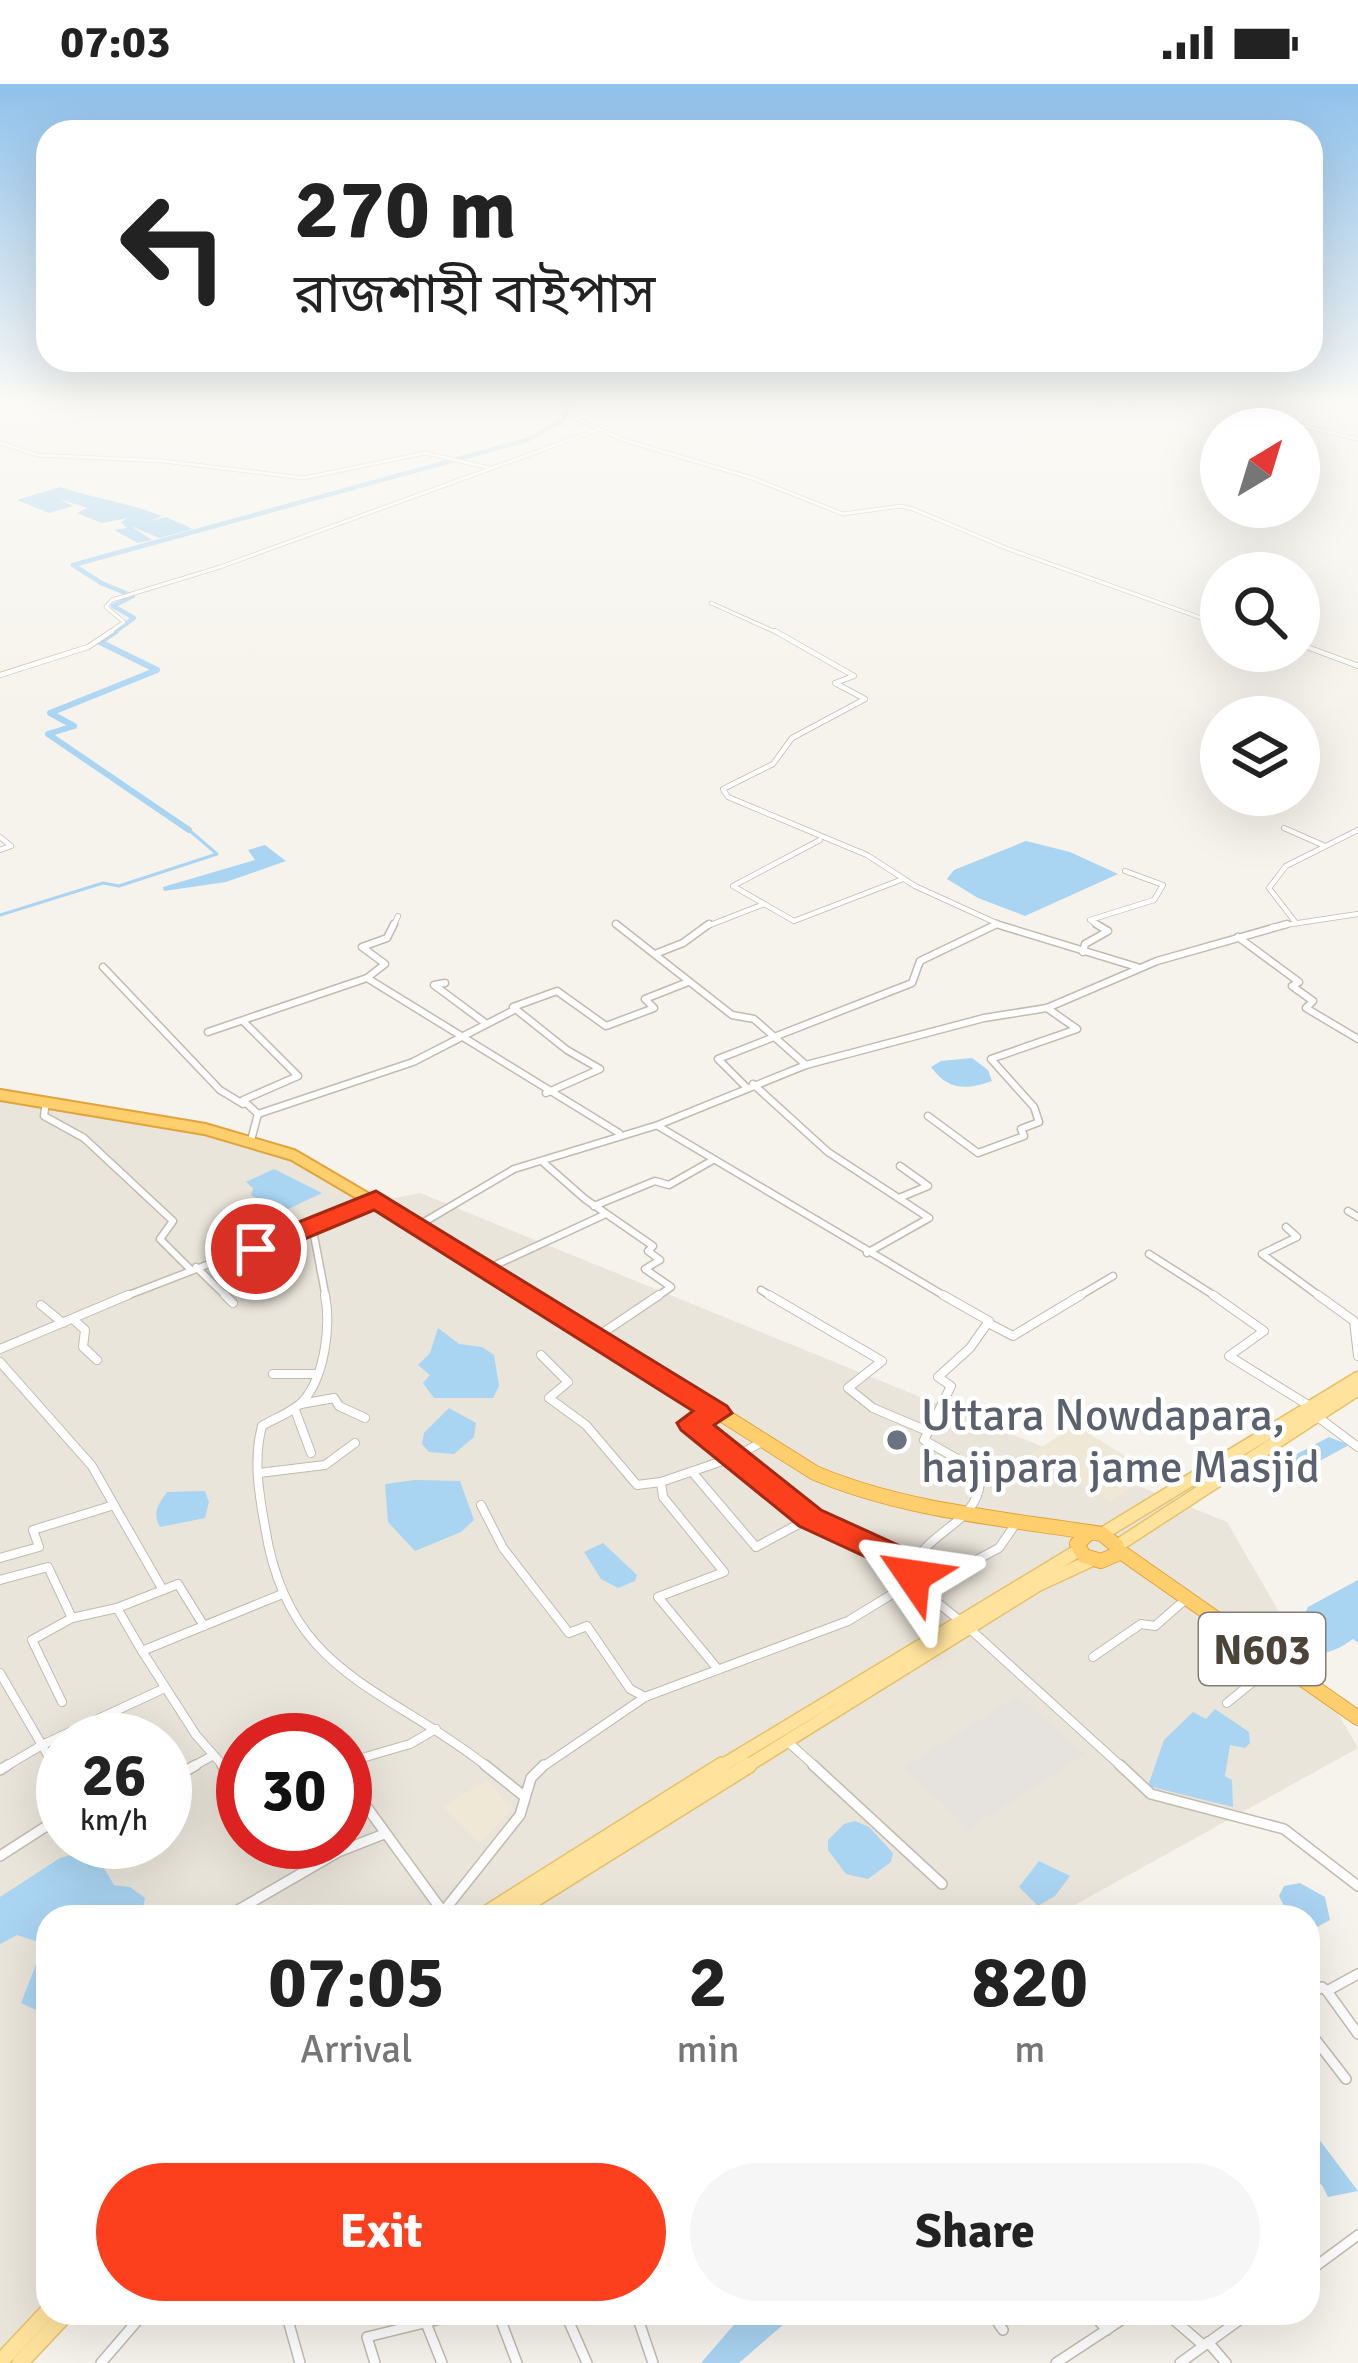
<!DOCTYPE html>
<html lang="en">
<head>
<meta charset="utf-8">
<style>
	:root { --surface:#fff; --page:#f6f6f6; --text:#222; --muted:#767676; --accent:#fc3f1d }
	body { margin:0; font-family:Signika,"Noto Sans Bengali",sans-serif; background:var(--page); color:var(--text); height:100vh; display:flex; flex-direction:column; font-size:45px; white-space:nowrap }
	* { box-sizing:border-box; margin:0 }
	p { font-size:39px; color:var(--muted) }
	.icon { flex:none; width:66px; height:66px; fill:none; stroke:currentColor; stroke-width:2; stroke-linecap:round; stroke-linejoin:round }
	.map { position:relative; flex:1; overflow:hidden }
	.side { position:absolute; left:36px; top:1821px; width:1284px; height:420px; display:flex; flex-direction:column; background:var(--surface); border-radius:36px; box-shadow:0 12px 48px #0002 }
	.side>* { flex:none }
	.banner { position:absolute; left:36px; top:36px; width:1287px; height:252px; border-radius:36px; box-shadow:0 12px 48px #0002; background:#fff; color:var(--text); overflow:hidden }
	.needle { width:78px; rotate:38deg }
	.buttons { position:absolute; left:1200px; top:324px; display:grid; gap:24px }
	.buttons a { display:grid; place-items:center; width:120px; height:120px; border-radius:50%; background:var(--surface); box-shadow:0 12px 48px #0002; font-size:60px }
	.speed { position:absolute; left:36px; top:1629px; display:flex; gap:24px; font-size:60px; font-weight:700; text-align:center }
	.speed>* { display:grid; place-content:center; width:156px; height:156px; border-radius:50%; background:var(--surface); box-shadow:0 12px 48px #0002; line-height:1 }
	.speed small { font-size:30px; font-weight:400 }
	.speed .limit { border:18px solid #d22; background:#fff; color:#111 }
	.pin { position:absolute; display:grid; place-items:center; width:102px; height:102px; color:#fff; margin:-51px; border:6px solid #fff; border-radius:50%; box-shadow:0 3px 12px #0007 }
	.me { position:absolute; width:132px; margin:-66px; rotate:302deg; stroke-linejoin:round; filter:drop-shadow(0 0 9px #0008) }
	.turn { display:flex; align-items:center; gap:42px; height:252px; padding:0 60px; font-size:54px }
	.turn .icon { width:156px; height:156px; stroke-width:2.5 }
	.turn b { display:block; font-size:84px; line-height:102px }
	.eta { display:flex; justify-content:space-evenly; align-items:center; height:204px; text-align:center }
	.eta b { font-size:72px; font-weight:700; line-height:84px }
	.button { display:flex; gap:24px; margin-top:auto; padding:24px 60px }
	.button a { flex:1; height:138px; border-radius:72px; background:var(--accent); color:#fff; font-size:48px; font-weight:700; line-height:138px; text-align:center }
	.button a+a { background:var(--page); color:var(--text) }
	.status { display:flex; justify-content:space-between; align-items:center; height:84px; padding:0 60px; background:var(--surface); direction:ltr }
	.status svg { height:33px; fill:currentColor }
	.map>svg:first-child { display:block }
</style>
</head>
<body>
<div class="status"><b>07:03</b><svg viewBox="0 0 49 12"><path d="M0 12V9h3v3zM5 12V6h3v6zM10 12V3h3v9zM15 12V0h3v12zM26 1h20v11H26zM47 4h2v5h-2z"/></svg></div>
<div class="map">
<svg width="1358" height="2279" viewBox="0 0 1358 2279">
	<rect width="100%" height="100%" fill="#f6f3ec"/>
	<path fill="#eae5da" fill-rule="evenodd" d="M0,1012l250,45 41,15 84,46 45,-9 807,329 131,226 -305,169h-1005v396h30l-54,50h-24zM63,1656h102v102h-102zM243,1656h102v102h-102z"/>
	<polygon fill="#e6e2dd" points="1018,1612 1085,1670 969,1745 904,1683"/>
	<g fill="#efe8d6">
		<polygon points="1075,1341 1151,1388 1111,1418 1031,1370"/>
		<polygon points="487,1696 512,1726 479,1759 443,1723"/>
	</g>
	<g fill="#a9d4f2">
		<path d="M60,403c36,12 66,15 102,29l-12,5 16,-4 27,12 -34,9 -28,-12 21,14 -14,3 -24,-13 13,-2 -6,-6 7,-4 -26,5 -25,-10 10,-5 -27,-9 13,7 -24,7 -32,-13z"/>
		<polygon points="1026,757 1070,768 1118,790 1025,832 978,814 947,795 954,786"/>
		<polygon points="265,761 286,777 226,798 164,807 163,803 255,776 248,766"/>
		<path d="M972,974l16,12 4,11c-26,9 -43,10 -61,-14l10,-6z"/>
		<polygon points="274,1085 322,1109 282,1128 251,1111 253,1104 246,1098"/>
		<polygon points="438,1244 459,1260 482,1263 494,1271 499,1302 493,1314 434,1314 423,1299 430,1291 418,1281 430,1269"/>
		<polygon points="449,1324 476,1339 474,1353 454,1370 429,1368 422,1360 424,1349"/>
		<polygon points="1329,1353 1349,1361 1283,1397 1268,1395 1263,1388"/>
		<polygon points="415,1396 460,1397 474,1436 461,1448 415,1467 388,1438 385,1400"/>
		<path d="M205,1407l4,11 -4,16 -45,9c-8,-15 -2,-22 7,-35z"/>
		<polygon points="603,1459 637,1491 635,1497 618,1504 601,1495 584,1468"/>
		<path d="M1358,1496v63l-5,-4c-18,14 -45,22 -64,9l19,-41z"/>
		<polygon points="1215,1625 1249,1648 1250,1659 1245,1664 1230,1661 1225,1692 1232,1696 1233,1723 1148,1702 1164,1656 1193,1628 1206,1635"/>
		<polygon points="855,1737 869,1743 893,1769 891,1778 868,1795 846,1790 828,1766 828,1756 844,1740"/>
		<polygon points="87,1767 97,1773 114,1801 130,1803 145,1814 143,1824 148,1833 48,1833 48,1932 21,1919 44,1860 17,1851 0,1860 0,1813 60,1774"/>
		<polygon points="1039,1777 1070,1792 1055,1812 1038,1822 1019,1803"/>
		<polygon points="1300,1799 1325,1813 1330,1836 1317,1843 1308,1833 1285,1824 1279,1812 1284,1802"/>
		<polygon points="1308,2046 1312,2046 1358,2107 1328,2113 1322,2101 1308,2093"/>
		<polygon points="744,2229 777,2229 784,2240 739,2279 701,2279"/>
	</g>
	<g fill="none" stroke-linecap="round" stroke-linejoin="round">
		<polyline stroke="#a9d4f2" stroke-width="3" points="0,831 103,799 119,802 217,770 189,746"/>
		<g stroke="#a9d4f2" stroke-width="4.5">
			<polyline points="101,499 133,512 113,522"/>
			<polyline points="103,500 73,481 527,356 562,337 571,320 561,317"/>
			<polyline points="112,550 134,534 113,522"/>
		</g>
		<polyline stroke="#a9d4f2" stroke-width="6" points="116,547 100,558 157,586 50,629 74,642 48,650 189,746"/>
		<defs>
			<g id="street-far4">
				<polyline points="591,317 570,332 624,356 752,394 843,430 901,422 913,425 1006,464 1221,541"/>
				<polyline points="1097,317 1157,332 1217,331"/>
				<polyline points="1219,317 1249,329 1358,355"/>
				<polyline points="1176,320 1191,317"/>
				<polyline points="0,359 38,371 163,377 304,394 425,369 490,384"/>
				<polyline points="711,519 780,550"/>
				<polyline points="107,550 124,538 106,523 112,516 220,483 597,346"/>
			</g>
			<g id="street-far3">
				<polyline points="775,547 854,592 835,599 865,615 792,654 773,680 723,705 728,713 867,771 915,802 1005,843"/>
				<polyline points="1299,560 1358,582"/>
				<polyline points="0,591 88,563 112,547"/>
				<polyline points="1284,744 1325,762"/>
				<polyline points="0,753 11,762 0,766"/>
				<polyline points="820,756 733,802 794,837 903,795"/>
				<polyline points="1296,839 1269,804 1286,782 1358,746"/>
				<polyline points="393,843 398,832"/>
				<polyline points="705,843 764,820"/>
				<polyline points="992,843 997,840"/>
				<polyline points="1101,843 1090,836 1154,816 1163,801 1125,787"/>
				<polyline points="1272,843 1358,830"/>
			</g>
			<g id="street-far2">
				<polyline points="616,840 732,931 754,935 806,981"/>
				<polyline points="996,840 1137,883"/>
				<polyline points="1238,853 1299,898 1292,902 1313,917 1306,924 1358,955"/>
				<polyline points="1083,868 1085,860 1108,847 1096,840"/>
				<polyline points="655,870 683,859 709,840"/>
				<polyline points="103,883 220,1006 243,1020"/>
				<polyline points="367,894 385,880 362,863 387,854 394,840"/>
				<polyline points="445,899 434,901 484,938"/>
				<polyline points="244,938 298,992 243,1016 258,1030"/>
				<polyline points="208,948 367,894 619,1049"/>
				<polyline points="753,1000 828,1068 929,1134 867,1169"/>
				<polyline points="746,1003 718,975 912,899 920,877 997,840"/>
				<polyline points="546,1009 600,985 567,966 513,923 557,907 606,942 654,924 645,915 688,898"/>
				<polyline points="46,1018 44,1032 84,1054 173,1137 160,1155 190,1185"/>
				<polyline points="928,1032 978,1069 1024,1052 1021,1045 1039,1038 1034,1023 991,975 1077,945 1047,924"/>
				<polyline points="658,1042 948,1214"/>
				<polyline points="251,1056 258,1030 413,978 516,925"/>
				<polyline points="544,1079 585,1115 653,1162 648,1167 660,1176 645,1185 671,1203 655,1214"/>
				<polyline points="899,1114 928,1102 900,1082"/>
				<polyline points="594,1122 655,1097 669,1101 713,1076"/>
				<polyline points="1348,1127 1358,1133"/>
				<polyline points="312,1141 326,1214"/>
				<polyline points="419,1141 514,1085 658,1041 806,981 984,934 1047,924 1157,877 1287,840"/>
				<polyline points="1286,1143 1297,1153 1262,1170 1322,1214"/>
				<polyline points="1149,1170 1218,1214"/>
				<polyline points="196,1183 228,1214"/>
				<polyline points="489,1184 606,1130"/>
				<polyline points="761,1206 774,1214"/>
				<polyline points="121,1214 370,1118"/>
				<polyline points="1076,1214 1113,1192"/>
			</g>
			<g id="street-far1">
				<polyline points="225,1211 233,1219"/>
				<path d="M325,1211c6,30 0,80 -21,105 -9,11 -29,18 -42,26 -9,33 -3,68 3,101 23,149 121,159 224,241"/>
				<polyline points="769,1211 882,1277 848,1304 873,1324 925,1346"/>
				<path d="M943,1211l46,26 -19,27 -32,29 13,9 -27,54 44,25 12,17c-3,47 -69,51 -68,100l47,38"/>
				<polyline points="1213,1211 1264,1247 1229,1272 1308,1321"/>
				<polyline points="1318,1211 1354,1237 1358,1272"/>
				<polyline points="41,1221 63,1239"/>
				<polyline points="73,1235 85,1246 83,1263 97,1276"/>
				<polyline points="990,1240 1013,1252 1081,1211"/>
				<polyline points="598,1252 659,1211"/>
				<polyline points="0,1265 128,1211"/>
				<polyline points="541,1271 568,1298 549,1314 586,1341 637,1401 661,1398"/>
				<polyline points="0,1278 92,1382 114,1421"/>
				<polyline points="273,1290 314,1290"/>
				<polyline points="301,1320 334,1314 339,1322 365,1334"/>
				<polyline points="295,1326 311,1369"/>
				<polyline points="717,1329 692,1339 810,1434 911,1480"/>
				<polyline points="1319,1334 1358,1363"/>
				<polyline points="259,1389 325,1381 355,1359"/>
				<polyline points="693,1389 756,1463 810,1434"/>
				<polyline points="481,1421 503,1464 569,1549 587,1542 630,1605 645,1613"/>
				<polyline points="0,1474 39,1463 33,1446 114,1421 163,1506 178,1500 204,1542"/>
				<polyline points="0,1496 48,1483 72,1534 117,1524 142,1567"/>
				<polyline points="920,1506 999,1464 1017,1438"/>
				<polyline points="117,1524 163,1506"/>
				<polyline points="970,1545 1123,1684"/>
				<polyline points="1093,1573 1141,1540 1155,1542 1186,1515"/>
				<polyline points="716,1583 658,1513 724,1488 663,1413 661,1398 737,1372 760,1359"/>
				<polyline points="0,1589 42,1661 3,1684"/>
				<polyline points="62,1618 32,1556 72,1534"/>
				<polyline points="1227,1619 1276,1579"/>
				<polyline points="788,1658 817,1684"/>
				<polyline points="345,1679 410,1660 436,1645"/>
				<polyline points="55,1684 42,1661 165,1604"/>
				<polyline points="190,1684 212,1672"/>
				<polyline points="225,1684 196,1651 142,1567 280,1511"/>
				<polyline points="541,1684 645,1613 848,1537 912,1498"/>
			</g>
			<g id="street">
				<polyline points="53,1681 63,1699"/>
				<polyline points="222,1681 243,1705"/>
				<polyline points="485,1681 525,1713"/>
				<polyline points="813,1681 942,1800"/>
				<polyline points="1120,1681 1151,1710 1284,1745 1358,1802"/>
				<polyline points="0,1686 8,1681"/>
				<polyline points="345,1693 443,1828"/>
				<polyline points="165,1699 196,1681"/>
				<polyline points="0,1772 45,1743 63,1741"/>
				<polyline points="226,1833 338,1768 384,1750"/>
				<polyline points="439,1833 520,1731 531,1694 544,1681"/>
				<polyline points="1358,1890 1327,1907 1358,1950"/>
				<polyline points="1308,1911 1322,1903 1327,1907"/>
				<polyline points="1308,1946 1346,1995"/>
				<polyline points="45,1968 48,1974"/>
				<polyline points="1308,2188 1358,2151"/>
				<polyline points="286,2229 300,2279"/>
				<polyline points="498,2229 517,2279"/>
				<polyline points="565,2229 587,2279"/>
				<polyline points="636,2229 653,2279"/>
				<polyline points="991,2229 1003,2246"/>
				<polyline points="1092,2229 1107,2246"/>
				<polyline points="1166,2229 1203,2261"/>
				<polyline points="426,2239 442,2279"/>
				<polyline points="1208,2258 1226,2279"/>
				<polyline points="101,2279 144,2229"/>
				<polyline points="375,2279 367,2253 465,2229"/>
				<polyline points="1056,2279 1132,2229"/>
				<polyline points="1180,2279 1249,2229"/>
			</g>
			<g id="primary-far1">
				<polyline points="1102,1450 1358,1294"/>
				<polyline points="1117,1462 1358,1305"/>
				<polyline points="718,1684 1079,1466"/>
				<polyline points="744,1684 1038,1501 1092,1476"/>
			</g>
			<g id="primary">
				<polyline points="481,1833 722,1681"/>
				<polyline points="506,1833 749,1681"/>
				<polyline points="0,2278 48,2227"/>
				<polyline points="20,2279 67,2229"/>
			</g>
			<polyline id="highway-far1" points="0,1011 205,1045 293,1071 537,1214"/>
			<g id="highway">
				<path d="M532,1211l283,178c90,38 191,46 287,61l15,12v8l-16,7 -17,-5 -7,-12 11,-10"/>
				<polyline points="1118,1466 1358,1634"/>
			</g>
		</defs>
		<use href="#street-far4" stroke="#c2bbae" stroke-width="4.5"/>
		<use href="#street-far3" stroke="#c2bbae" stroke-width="6"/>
		<use href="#street-far2" stroke="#c2bbae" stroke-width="9"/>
		<use href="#street-far1" stroke="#c2bbae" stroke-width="10"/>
		<use href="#street" stroke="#c2bbae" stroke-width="12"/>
		<use href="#primary-far1" stroke="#e6c16a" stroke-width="15"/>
		<use href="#primary" stroke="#e6c16a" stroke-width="18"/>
		<use href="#highway-far1" stroke="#e0a43c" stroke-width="14"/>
		<use href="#highway" stroke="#e0a43c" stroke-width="16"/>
		<use href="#street-far4" stroke="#fff" stroke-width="3"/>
		<use href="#street-far3" stroke="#fff" stroke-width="4.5"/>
		<use href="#street-far2" stroke="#fff" stroke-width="6"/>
		<use href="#street-far1" stroke="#fff" stroke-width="8"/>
		<use href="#street" stroke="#fff" stroke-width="9"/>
		<use href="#primary-far1" stroke="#ffe39c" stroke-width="12"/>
		<use href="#primary" stroke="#ffe39c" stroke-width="15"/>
		<use href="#highway-far1" stroke="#ffcf6e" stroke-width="10"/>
		<use href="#highway" stroke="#ffcf6e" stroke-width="14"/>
	</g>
	<linearGradient id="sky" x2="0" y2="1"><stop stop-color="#8fc1ec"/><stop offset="0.5" stop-color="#fbfaf6"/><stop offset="1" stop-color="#fbfaf6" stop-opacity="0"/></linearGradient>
	<rect width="1358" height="636" fill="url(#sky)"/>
	<polygon fill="#fc3f1d" stroke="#a42913" stroke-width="3" points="376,1107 727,1322 732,1329 714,1341 821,1426 922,1472 930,1492 925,1500 902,1500 896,1487 799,1442 681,1346 677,1339 693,1327 374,1126 266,1171 256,1174 242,1165 246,1159"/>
	<circle fill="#6b7280" stroke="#fff" stroke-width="4.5" cx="897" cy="1356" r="12"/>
	<g text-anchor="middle" stroke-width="9" stroke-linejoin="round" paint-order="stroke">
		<rect fill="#fff" stroke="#817c74" stroke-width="3" x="1199" y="1529" width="126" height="72" rx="9"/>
		<g font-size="42" font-weight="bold" fill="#4b4439">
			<text x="1262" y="1580">N603</text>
		</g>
		<g font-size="45" fill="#5b616d" stroke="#fff" text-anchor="start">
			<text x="921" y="1346">Uttara Nowdapara,<tspan x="921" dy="52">hajipara jame Masjid</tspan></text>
		</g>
	</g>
</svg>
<div class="buttons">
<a><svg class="needle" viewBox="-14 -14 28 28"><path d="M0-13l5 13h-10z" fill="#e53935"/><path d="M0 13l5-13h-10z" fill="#767676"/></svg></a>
<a><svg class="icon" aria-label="search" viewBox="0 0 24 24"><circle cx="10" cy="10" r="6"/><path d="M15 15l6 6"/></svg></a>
<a><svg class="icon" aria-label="layers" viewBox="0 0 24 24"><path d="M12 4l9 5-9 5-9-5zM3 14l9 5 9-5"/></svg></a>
</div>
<div class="speed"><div>26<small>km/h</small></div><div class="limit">30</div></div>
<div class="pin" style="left:256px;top:1165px;background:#d93025"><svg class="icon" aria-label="arrive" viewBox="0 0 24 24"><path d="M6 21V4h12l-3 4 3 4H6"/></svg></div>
<svg class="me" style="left:913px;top:1492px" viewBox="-20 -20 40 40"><path d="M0-17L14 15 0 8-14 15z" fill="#fc3f1d" stroke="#fff" stroke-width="4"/></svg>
<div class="banner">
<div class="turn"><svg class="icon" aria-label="left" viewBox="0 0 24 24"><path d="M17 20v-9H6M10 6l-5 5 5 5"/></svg><div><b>270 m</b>রাজশাহী বাইপাস</div></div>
</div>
<section class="side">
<div class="eta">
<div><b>07:05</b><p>Arrival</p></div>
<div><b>2</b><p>min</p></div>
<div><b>820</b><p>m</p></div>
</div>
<div class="button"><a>Exit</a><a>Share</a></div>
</section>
</div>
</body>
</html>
